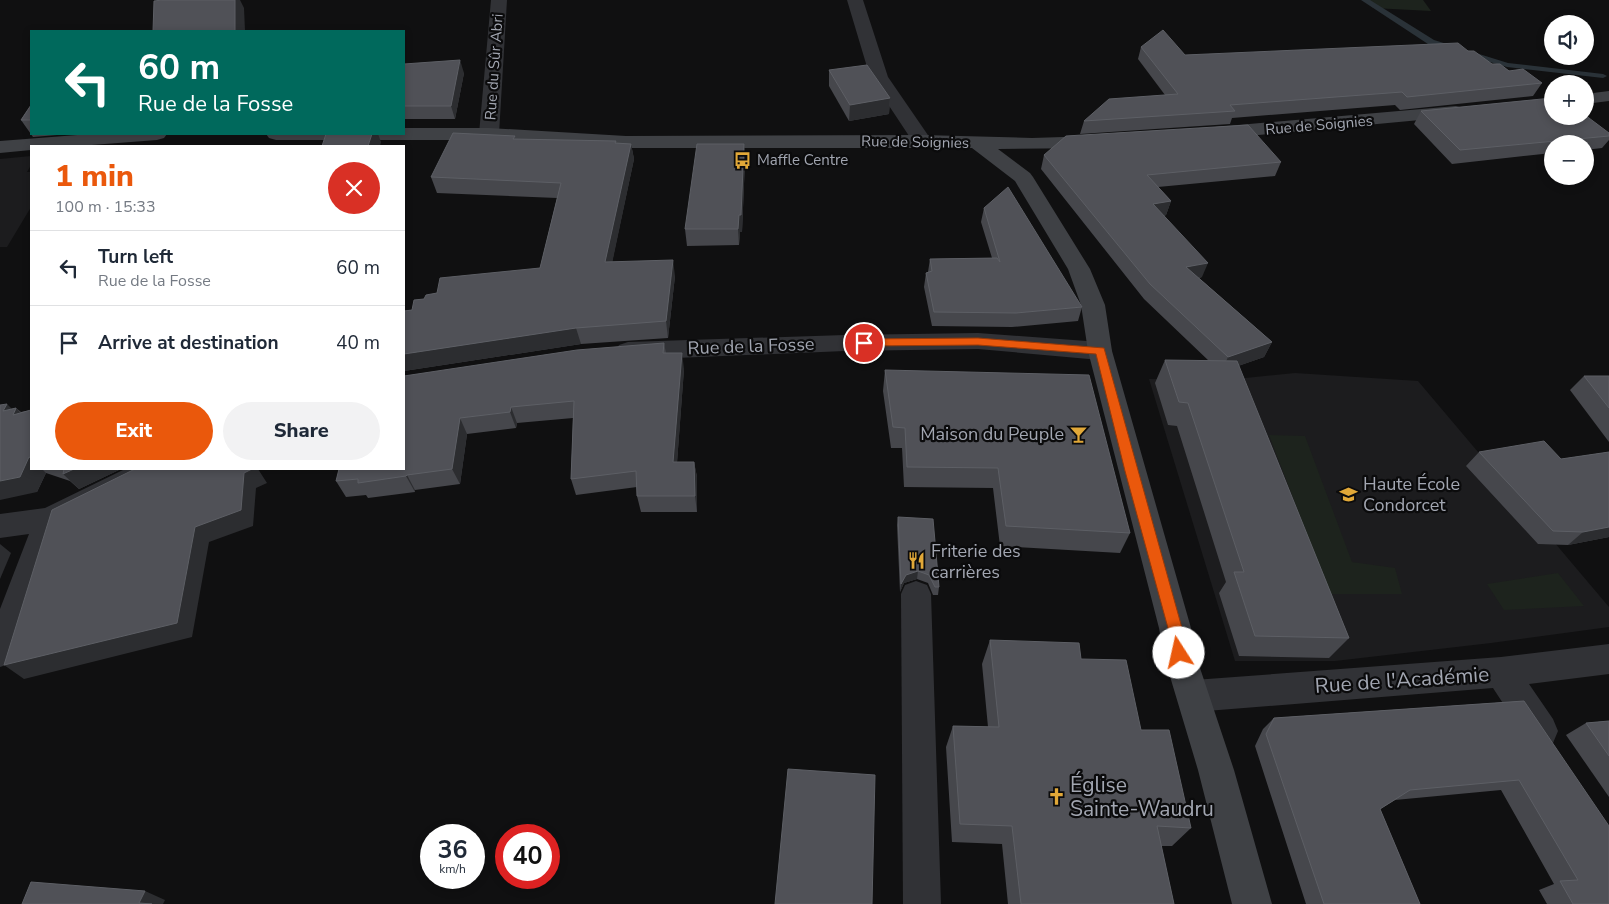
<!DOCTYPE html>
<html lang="en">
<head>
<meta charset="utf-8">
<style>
	:root { --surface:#fff; --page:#f2f2f3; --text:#1f2937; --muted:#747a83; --line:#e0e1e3; --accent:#ea580c }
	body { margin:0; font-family:"Nunito Sans",sans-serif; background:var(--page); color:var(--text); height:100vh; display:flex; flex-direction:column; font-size:19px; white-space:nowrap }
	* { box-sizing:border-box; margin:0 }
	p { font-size:16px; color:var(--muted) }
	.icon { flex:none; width:28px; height:28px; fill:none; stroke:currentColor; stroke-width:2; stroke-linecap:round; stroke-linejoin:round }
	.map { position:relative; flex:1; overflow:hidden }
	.details { position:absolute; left:30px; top:145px; width:375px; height:325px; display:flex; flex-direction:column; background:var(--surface); border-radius:0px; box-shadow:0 2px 8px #0003 }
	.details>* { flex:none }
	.guide { position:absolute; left:30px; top:30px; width:375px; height:105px; border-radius:0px; box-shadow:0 2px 8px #0003; background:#00695c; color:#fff; overflow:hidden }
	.controls { position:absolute; left:1544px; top:15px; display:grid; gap:10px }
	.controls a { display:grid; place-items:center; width:50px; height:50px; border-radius:50%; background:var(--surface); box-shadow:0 2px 8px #0003; font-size:25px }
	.speed { position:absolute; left:420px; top:824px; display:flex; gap:10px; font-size:25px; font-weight:700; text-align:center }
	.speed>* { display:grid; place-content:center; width:65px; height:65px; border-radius:50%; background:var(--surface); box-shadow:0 2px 8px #0003; line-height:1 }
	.speed small { font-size:12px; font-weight:400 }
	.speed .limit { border:8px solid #d22; background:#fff; color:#111 }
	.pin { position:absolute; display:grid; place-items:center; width:42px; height:42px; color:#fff; margin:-21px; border:2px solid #fff; border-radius:50%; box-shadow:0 1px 5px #0007 }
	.me { position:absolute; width:55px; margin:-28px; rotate:350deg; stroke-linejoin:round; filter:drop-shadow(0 0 4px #0008) }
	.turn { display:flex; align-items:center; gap:18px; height:105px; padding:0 25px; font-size:22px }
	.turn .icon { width:65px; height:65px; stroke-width:2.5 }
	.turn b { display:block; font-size:35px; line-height:42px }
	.round { display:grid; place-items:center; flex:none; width:52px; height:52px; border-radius:26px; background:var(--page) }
	.overview { display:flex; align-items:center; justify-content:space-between; height:85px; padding:0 25px }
	h1 { font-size:30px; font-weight:800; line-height:38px; color:var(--accent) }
	.action { display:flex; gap:10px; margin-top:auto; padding:10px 25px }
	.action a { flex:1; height:58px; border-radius:30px; background:var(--accent); color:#fff; font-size:20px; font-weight:800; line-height:58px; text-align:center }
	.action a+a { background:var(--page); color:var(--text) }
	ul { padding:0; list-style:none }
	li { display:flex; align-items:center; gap:15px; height:75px; padding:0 25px; border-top:1px solid var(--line) }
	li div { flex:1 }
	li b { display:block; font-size:19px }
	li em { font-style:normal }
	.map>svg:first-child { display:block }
</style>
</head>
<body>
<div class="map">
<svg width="1609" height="904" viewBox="0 0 1609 904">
	<rect width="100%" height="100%" fill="#101011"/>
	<g fill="#1c1c1e">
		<polygon points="31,156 31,165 27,172 31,172 31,207 7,247 0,247 0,159"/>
		<polygon points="1295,373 1418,381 1609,607 1609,627 1491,643 1335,661 1235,661 1149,379 1226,380"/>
	</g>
	<g fill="#1d231d">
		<polygon points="1365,0 1423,0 1431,11 1373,8"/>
		<polygon points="1269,435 1305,436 1352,562 1395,568 1402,594 1330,594"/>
		<polygon points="1558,573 1584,606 1504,610 1487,584"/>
	</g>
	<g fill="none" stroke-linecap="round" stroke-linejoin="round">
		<polygon fill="#2a3238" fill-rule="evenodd" points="1361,0 1370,0 1434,40 1508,63 1603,74 1607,76 1603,78 1507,67 1428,44"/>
		<polygon fill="#313236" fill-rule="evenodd" points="916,581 927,585 931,594 941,904 903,904 901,594 905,585"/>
		<g fill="#313236" fill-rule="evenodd">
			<polygon points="491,0 507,0 499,134 496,138 489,140 482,138 479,134"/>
			<polygon points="847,0 863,0 888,77 932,141 929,145 922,147 915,145 870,77"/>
			<polygon points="978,333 1100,342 1109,345 1112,351 1109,357 1100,360 978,349 845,351 628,360 619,357 616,351 619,345 628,342 845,335"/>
			<polygon points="125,469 164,469 160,477 61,527 16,652 12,663 0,667 0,609 29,534 0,538 0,514 45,508"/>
			<polygon points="1609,644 1609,674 1529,684 1553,719 1558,731 1553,743 1541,748 1529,743 1493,688 1194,712 1182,707 1177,696 1182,685 1194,680 1501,657"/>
		</g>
		<g fill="#3f4145" fill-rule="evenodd">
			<polygon points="1609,91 1609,101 1585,104 1585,94"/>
			<polygon points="1456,106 1463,108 1465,112 1463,116 1215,139 1208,137 1205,133 1208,129 1215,127"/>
			<polygon points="404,128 489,128 626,136 922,135 1032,138 1095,136 1102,138 1105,142 1102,146 1095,148 998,149 1030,173 1033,177 1090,269 1105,305 1112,351 1191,628 1195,653 1234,770 1272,904 1232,904 1198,770 1163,653 1159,628 1088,351 1081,305 1068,269 1015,181 972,148 626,148 489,140 276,140 269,138 266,134 404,134"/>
			<polygon points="90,134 167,134 164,138 157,140 79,146 31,146 31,150 0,153 0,141"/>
		</g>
	</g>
	<g fill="#46474c">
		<polygon points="1141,47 1185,55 1468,51 1492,64 1542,83 1533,96 1400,110 1395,105 1232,118 1230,124 1080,134 1084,121 1165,95 1138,59"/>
		<polygon points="404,64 464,73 455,119 404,119"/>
		<polygon points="829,70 890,98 889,114 849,121 829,86"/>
		<polygon points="31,105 31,134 69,134 33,137 21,120"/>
		<polygon points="1421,111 1609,133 1609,140 1602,148 1585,150 1585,144 1552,144 1552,153 1452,164 1414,124"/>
		<polygon points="515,139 616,141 616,143 631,144 634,159 612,262 675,276 668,338 581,344 404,371 404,311 412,310 424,299 437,293 540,268 557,198 437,193 431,177"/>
		<polygon points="744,144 745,160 742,232 740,232 739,245 687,246 685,229"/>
		<polygon points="1044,155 1281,162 1275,176 1158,187 1171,201 1166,215 1164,216 1202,277 1199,278 1272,342 1264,357 1238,366 1349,638 1329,658 1239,656 1219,593 1226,582 1177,426 1168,425 1155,383 1165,360 1209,361 1144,299 1041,169"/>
		<polygon points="984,208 1082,307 1078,321 1012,327 932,326 924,287 926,273 928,272 930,259 992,258 981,222"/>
		<polygon points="664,343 666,353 684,369 677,462 694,462 697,477 697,512 641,512 637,496 637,487 576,495 571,479 573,418 517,423 516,428 467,434 460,484 415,490 415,492 368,498 366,495 346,497 336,481 404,376"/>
		<polygon points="885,370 1130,533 1120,553 1000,546 993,488 904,487 902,448 891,448 883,391"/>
		<polygon points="1584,376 1609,376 1609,442 1570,390"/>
		<polygon points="16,408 21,412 31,410 31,469 121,469 79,489 70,481 46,473 37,492 12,409"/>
		<polygon points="1479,452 1561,459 1609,452 1609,537 1568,545 1538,544 1466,466"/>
		<polygon points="898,517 939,587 938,595 933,595 928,583 917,579 904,583 900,592 897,525"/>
		<polygon points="990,640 1081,659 1141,730 1191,828 1172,846 1161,846 1174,904 1008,904 1002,844 952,842 946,747 953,726 988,727 982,664"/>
		<polygon points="1524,701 1609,904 1547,904 1539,890 1554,884 1501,790 1395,800 1380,809 1420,904 1306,904 1255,746 1263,729 1274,718"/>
		<polygon points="1609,721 1609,797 1566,735 1586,723"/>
	</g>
	<g fill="#2c2d30">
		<polygon points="235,0 240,0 244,8 245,31 235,31"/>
		<polygon points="460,60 464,73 455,119 451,106"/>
		<polygon points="890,98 889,114 849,121 850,105"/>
		<polygon points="372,134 378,134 381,142 380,146 368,146"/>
		<polygon points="631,144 634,159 609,278 605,262"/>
		<polygon points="744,144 745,160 742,232 740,232 739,245 738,229"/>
		<polygon points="1171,201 1166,215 1148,219 1153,204"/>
		<polygon points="673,260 675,276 668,338 666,321"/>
		<polygon points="1208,263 1202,277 1180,281 1186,267"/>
		<polygon points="576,328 581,344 404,371 404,354"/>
		<polygon points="1272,342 1264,357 1221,372 1228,357"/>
		<polygon points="682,353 684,369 676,477 673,462"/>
		<polygon points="7,404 15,412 16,408 31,423 3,411"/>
		<polygon points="511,407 517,423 516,428 510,412"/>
		<polygon points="460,418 467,434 460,484 452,469"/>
		<polygon points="29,457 31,459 31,469 42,469 46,473 37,492 0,500 0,481"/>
		<polygon points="694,462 697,477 697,512 695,496"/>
		<polygon points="74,469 121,469 79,489 63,474"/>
		<polygon points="252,469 258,469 267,483 256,488 253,526 209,542 192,637 24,679 4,665 195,527 244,473"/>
		<polygon points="407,475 415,490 415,492 406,476"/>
		<polygon points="1609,527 1609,537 1568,545 1583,532"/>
		<polygon points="0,544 11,553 0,579"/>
		<polygon points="918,571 917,579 904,583 900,592 901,584 906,575"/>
		<polygon points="145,891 165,900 163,904 142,904 139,903"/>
	</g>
	<g fill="#505157" stroke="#5d5f65">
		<polygon points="162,0 235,0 235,31 153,31 154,1"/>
		<polygon points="1163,30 1185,55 1458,43 1468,51 1474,51 1492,64 1500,64 1509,71 1523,69 1542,83 1407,97 1402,92 1230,105 1235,111 1084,121 1109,99 1178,94 1141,47"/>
		<polygon points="460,60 451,106 404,106 404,64"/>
		<polygon points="867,65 890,98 850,105 829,70"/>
		<polygon points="1552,98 1552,116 1585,116 1585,115 1609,133 1609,136 1460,150 1421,111"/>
		<polygon points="31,105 31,120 21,120"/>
		<polygon points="1248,125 1281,162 1147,175 1171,201 1153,204 1208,263 1186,267 1272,342 1228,357 1150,284 1044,155 1066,136"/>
		<polygon points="453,133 515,136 513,139 616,141 615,143 631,144 605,262 673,260 666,321 576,328 404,354 404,311 412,310 414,300 424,299 426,295 437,293 440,278 540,268 561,183 431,177"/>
		<polygon points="326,134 372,134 368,146 322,146"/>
		<polygon points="697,144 744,144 741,215 739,215 738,229 685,229"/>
		<polygon points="1008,187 1082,307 1016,313 934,312 926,273 932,271 930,259 997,258 1000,262 984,208"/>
		<polygon points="664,343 663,353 682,353 673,462 694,462 695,496 637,496 636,471 571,479 574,401 511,407 510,412 460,418 452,469 407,475 406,476 358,483 358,479 336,481 339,469 404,469 404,376 577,350"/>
		<polygon points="1165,360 1237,361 1349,638 1255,636 1234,572 1244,572 1188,403 1179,402"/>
		<polygon points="885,370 1089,375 1130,533 1006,526 998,468 907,467 905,428 893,427"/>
		<polygon points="1584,376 1609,376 1609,408"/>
		<polygon points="7,404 3,411 16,408 13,415 31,410 31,458 29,457 20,477 0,481 0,405"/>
		<polygon points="1544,441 1561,459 1609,452 1609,527 1583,532 1553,531 1479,452"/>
		<polygon points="64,469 74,469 63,474"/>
		<polygon points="135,469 252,469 244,473 241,510 195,527 177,623 4,665 52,510"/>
		<polygon points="898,517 933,519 939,587 935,587 929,575 918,571 906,575 901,584"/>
		<polygon points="990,640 1079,643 1081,659 1126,660 1141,730 1169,730 1191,828 1157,826 1174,904 1021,904 1012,826 960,824 953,726 999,727"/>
		<polygon points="1524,701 1609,826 1609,904 1573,904 1560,881 1578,880 1519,780 1410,790 1380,809 1420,904 1324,904 1266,734 1274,718"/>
		<polygon points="1609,721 1609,756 1586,723"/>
		<polygon points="788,769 875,775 872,904 775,904"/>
		<polygon points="31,882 145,891 139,903 152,904 22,904"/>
	</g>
	<polygon fill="#ea580c" stroke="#983908" points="978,338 1104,348 1182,628 1186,653 1184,658 1179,659 1175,658 1168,628 1125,471 1096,354 978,345 864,346 858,343 864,339"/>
	<defs>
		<symbol id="bus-bare" viewBox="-9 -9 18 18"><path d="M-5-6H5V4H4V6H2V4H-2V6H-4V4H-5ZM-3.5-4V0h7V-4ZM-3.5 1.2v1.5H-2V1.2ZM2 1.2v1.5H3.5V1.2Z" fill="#e1a838" stroke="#0b0b0c" stroke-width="2.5" paint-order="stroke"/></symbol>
		<symbol id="bar-bare" viewBox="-9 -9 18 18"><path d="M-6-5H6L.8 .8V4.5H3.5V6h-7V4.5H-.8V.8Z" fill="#e1a838" stroke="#0b0b0c" stroke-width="2.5" paint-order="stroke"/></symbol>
		<symbol id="university-bare" viewBox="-9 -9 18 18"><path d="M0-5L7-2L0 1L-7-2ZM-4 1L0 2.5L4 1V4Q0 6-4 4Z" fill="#e1a838" stroke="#0b0b0c" stroke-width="2.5" paint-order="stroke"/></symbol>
		<symbol id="restaurant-bare" viewBox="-9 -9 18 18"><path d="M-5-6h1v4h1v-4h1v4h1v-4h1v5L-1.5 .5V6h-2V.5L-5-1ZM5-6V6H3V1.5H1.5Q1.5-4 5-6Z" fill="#e1a838" stroke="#0b0b0c" stroke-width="2.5" paint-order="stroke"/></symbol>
		<symbol id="church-bare" viewBox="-9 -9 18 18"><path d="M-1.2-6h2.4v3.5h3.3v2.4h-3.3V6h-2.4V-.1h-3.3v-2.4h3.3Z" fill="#e1a838" stroke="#0b0b0c" stroke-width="2.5" paint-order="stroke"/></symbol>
	</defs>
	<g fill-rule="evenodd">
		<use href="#bus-bare" x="730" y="148" width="25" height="25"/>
		<use href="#bar-bare" x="1066" y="422" width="25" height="25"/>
		<use href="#university-bare" x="1336" y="482" width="25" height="25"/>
		<use href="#restaurant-bare" x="904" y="548" width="25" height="25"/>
		<use href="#church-bare" x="1044" y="784" width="25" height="25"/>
	</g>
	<g text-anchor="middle" stroke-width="4.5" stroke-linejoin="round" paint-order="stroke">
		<g font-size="15" fill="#a2a6b1" stroke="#0b0b0c">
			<text transform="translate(494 67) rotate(-86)" y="5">Rue du Sûr Abri</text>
			<text transform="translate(1319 125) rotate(-5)" y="5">Rue de Soignies</text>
			<text transform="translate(915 142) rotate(1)" y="5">Rue de Soignies</text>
		</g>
		<g font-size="15" fill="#a2a6b1" stroke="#0b0b0c" text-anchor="start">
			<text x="757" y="165">Maffle Centre</text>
		</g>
		<g font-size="18" fill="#a2a6b1" stroke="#0b0b0c">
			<text transform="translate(751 346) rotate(-2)" y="6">Rue de la Fosse</text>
		</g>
		<g font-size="18" fill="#a2a6b1" stroke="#0b0b0c" text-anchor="start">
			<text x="1064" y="440" text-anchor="end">Maison du Peuple</text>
			<text x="1363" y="490">Haute École<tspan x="1363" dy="21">Condorcet</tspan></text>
			<text x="931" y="557">Friterie des<tspan x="931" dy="21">carrières</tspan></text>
		</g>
		<g font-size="21" fill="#a2a6b1" stroke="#0b0b0c">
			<text transform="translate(1402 680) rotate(-4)" y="7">Rue de l'Académie</text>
		</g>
		<g font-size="21" fill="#a2a6b1" stroke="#0b0b0c" text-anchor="start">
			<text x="1070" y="792">Église<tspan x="1070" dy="24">Sainte-Waudru</tspan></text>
		</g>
	</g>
</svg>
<div class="controls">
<a><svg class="icon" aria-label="sound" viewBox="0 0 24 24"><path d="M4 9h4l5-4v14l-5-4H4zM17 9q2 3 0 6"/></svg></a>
<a>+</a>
<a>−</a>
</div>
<div class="speed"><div>36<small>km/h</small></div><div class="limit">40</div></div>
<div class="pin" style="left:864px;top:343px;background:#d93025"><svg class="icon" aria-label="arrive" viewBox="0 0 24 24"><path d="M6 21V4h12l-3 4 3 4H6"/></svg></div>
<svg class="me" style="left:1179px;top:653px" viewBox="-20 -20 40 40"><circle r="19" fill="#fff"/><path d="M0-13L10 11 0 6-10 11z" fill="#ea580c"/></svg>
<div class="guide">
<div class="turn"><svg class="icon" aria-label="left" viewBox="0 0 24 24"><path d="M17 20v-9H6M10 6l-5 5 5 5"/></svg><div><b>60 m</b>Rue de la Fosse</div></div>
</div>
<section class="details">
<div class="overview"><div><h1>1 min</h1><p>100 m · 15:33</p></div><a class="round" style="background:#d93025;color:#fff"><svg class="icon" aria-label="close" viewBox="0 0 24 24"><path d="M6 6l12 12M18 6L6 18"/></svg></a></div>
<ul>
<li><svg class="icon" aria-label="left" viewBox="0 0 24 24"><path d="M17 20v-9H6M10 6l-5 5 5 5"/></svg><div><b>Turn left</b><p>Rue de la Fosse</p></div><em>60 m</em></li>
<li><svg class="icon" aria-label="arrive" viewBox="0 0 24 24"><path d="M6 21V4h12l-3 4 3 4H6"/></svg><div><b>Arrive at destination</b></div><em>40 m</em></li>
</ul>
<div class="action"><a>Exit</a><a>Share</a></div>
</section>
</div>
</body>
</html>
